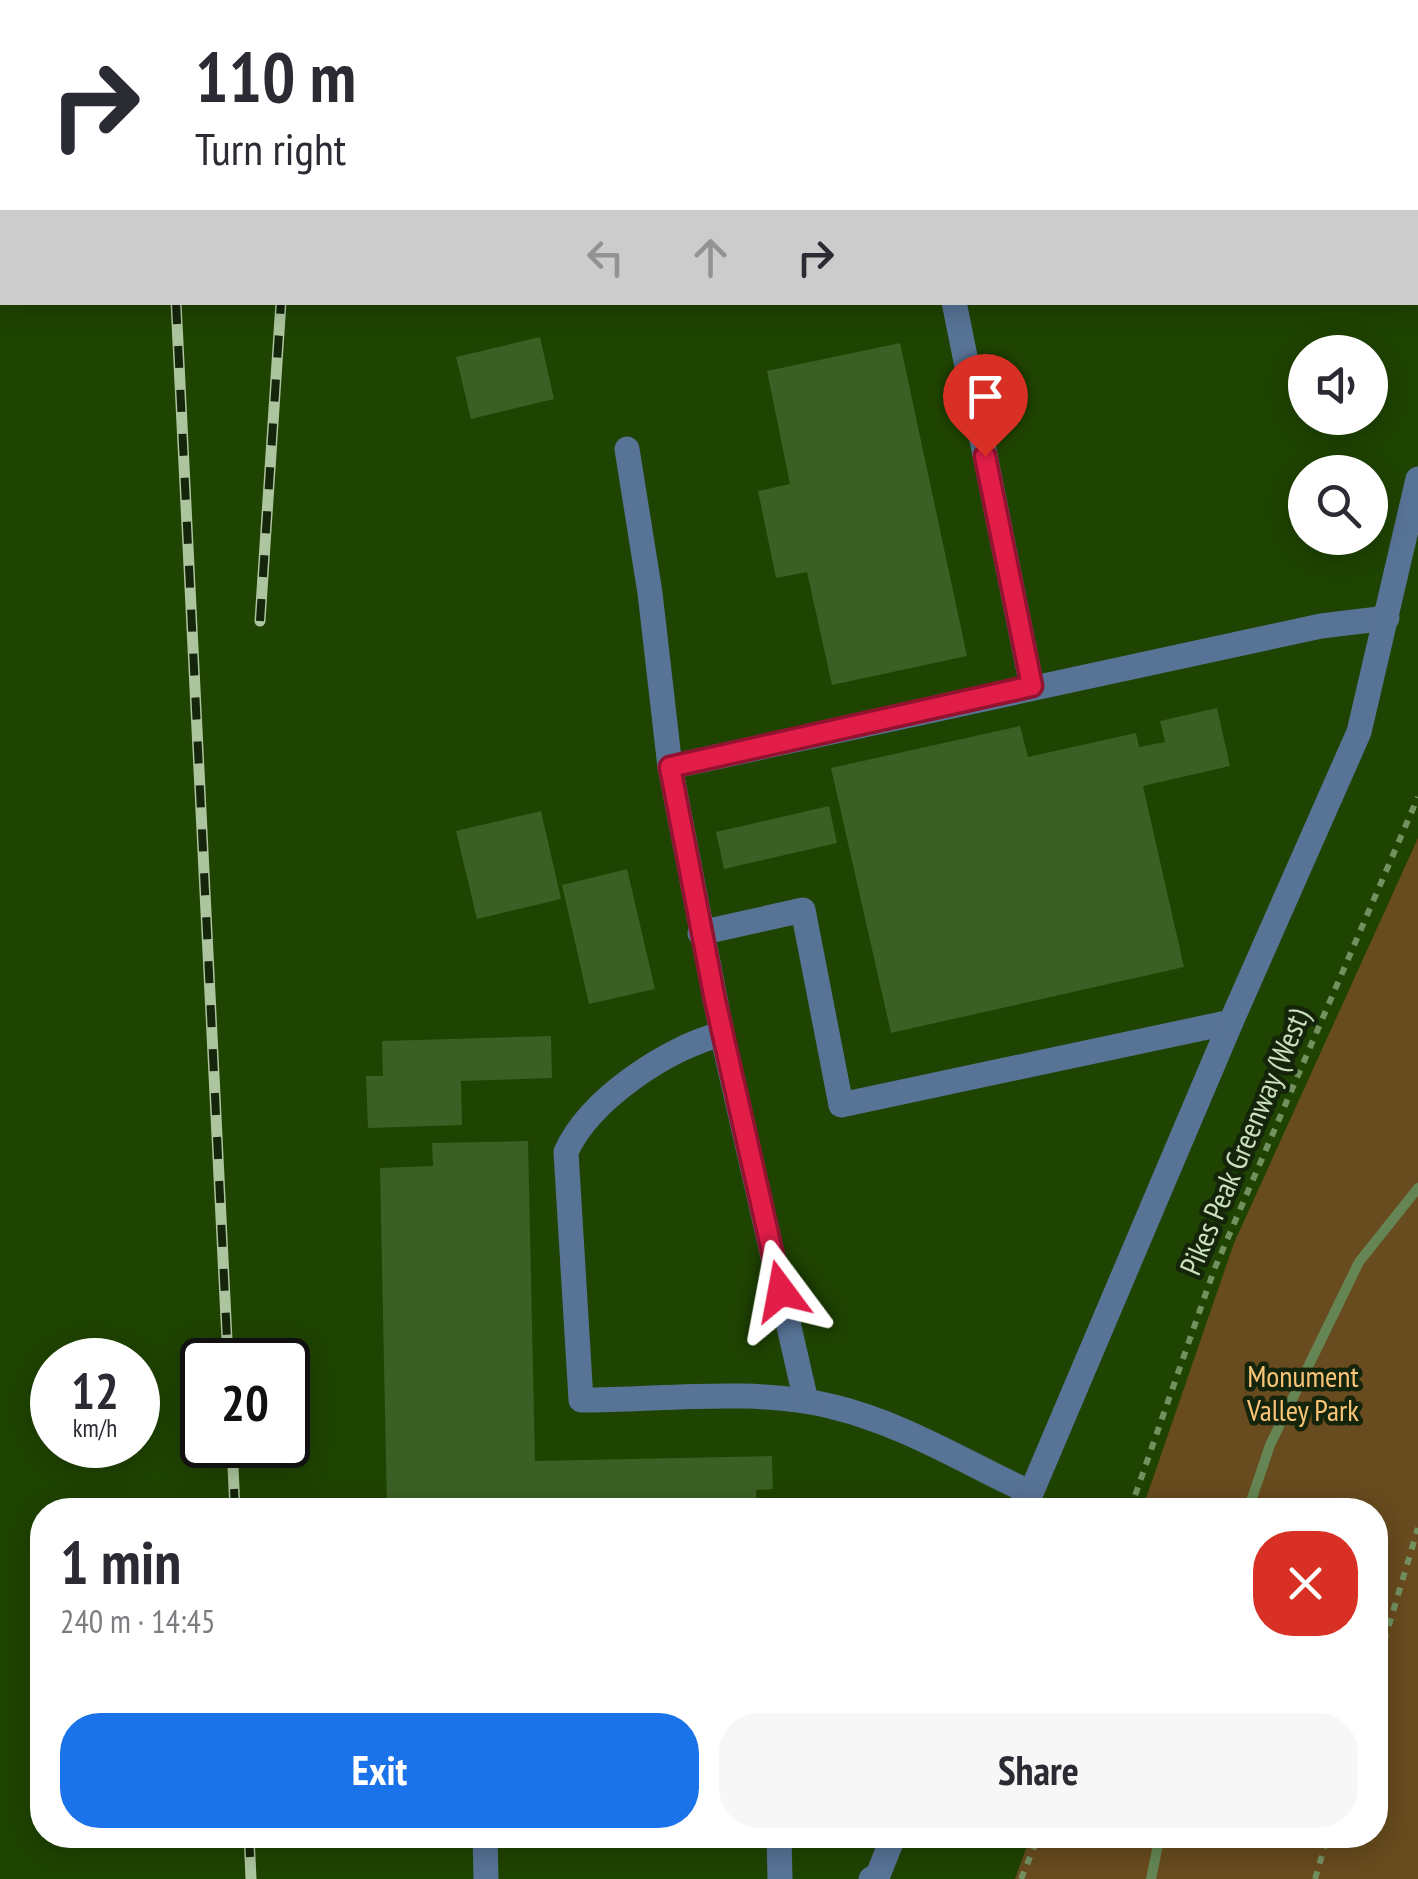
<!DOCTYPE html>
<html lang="en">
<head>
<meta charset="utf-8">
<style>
	:root { --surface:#fff; --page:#f7f7f7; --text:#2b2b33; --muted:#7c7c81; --accent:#1a73e8 }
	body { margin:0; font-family:"PT Sans Narrow",sans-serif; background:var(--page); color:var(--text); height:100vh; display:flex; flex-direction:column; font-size:38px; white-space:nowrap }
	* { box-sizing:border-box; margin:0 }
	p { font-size:32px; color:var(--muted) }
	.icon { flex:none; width:55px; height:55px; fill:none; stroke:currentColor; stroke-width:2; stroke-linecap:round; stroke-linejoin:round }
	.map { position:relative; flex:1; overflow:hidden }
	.side { position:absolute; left:30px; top:1498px; width:1358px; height:350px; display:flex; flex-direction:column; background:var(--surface); border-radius:40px; box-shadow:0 5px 25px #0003 }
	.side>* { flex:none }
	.guide { position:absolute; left:0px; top:0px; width:1420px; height:305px; box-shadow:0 5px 25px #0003; background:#fff; color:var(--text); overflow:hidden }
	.tools { position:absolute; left:1288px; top:335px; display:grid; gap:20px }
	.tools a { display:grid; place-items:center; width:100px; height:100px; border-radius:50%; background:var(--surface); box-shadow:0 5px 25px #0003; font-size:50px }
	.speed { position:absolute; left:30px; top:1338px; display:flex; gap:20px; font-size:50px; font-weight:700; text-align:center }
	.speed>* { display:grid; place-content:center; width:130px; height:130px; border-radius:50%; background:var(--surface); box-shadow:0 5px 25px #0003; line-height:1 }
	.speed small { font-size:25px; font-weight:400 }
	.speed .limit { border:5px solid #111; border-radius:15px; background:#fff; color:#111 }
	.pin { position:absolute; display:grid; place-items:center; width:85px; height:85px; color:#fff; margin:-102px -42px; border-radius:50% 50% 50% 0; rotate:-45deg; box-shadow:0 0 10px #0007 }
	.pin .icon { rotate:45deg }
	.me { position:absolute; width:110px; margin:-55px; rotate:347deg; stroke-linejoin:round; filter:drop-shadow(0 0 8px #0008) }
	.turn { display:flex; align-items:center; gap:35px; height:210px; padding:0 30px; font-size:45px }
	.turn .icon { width:130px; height:130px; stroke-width:2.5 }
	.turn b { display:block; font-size:70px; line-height:85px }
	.lanes { display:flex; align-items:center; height:95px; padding:0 30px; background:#0003; justify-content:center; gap:50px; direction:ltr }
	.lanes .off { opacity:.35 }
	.round { display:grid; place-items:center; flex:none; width:105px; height:105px; border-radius:40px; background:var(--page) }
	.head { display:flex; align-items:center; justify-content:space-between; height:170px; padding:0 30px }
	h1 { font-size:60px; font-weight:700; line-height:75px }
	.button { display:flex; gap:20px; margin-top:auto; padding:20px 30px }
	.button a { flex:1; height:115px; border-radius:40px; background:var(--accent); color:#fff; font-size:40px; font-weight:700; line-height:115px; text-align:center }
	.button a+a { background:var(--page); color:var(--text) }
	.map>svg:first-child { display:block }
</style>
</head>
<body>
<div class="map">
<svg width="1418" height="1879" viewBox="0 0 1418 1879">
	<rect width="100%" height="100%" fill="#1f4301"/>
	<polygon fill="#684b1e" points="1418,838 1418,1879 1015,1879 1031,1835 1375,1835 1375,1510 1142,1510 1234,1243"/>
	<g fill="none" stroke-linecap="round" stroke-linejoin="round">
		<g stroke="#658654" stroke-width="10">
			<polyline points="1248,1510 1270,1445 1359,1262 1418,1188"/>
			<polyline points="1151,1879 1160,1835"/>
		</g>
	</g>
	<g fill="#3b6023">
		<polygon points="540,337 554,399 471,419 456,357"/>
		<polygon points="900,343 967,656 832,685 807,572 776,578 758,491 790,484 767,371"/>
		<polygon points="1217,708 1230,766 1143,786 1184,967 891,1033 831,768 1020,726 1028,757 1136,733 1139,747 1165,742 1160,721"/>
		<polygon points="829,806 837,843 724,869 716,832"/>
		<polygon points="541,811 561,899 477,919 456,831"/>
		<polygon points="627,869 655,989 589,1004 562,885"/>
		<polygon points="551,1036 552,1078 461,1081 462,1125 368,1128 366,1076 383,1076 382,1041"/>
		<polygon points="528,1141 535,1461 772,1456 773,1489 756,1490 757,1510 387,1510 380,1168 433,1166 432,1143"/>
	</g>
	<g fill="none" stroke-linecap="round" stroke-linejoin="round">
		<g stroke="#73905f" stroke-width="6" stroke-dasharray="8 8" stroke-linecap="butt">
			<polyline points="1130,1510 1214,1270 1418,797"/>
			<polyline points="1375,1672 1418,1528"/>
			<polyline points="1021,1879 1039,1835"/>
			<polyline points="1315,1879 1328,1835"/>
		</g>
		<g stroke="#577396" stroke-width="25">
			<polyline points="247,0 247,2"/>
			<polyline points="936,0 936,2"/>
			<polyline points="1404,0 1404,2"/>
			<polyline points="720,2 721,0"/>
			<polyline points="961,2 974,0"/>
			<polyline points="1418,111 1418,115"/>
			<polyline points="954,302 1032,687"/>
			<path d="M627,449l23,144 20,174 52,267c-54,13 -133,66 -156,118l15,248c82,0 173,-13 253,7 70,17 132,56 197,86l-7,17"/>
			<polyline points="670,767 1321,626 1387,618"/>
			<polyline points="700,933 803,910 841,1105 1231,1022 1031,1493"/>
			<polyline points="1231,1022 1359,732 1418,479"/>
			<polyline points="722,1034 806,1401"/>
			<polyline points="485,1835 486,1879"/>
			<polyline points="779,1835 780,1879"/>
			<polyline points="871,1879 878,1875 894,1835"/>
		</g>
		<defs>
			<g id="rail">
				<polyline points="147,0 147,2"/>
				<polyline points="291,2 291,0"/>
				<polyline points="335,2 336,0"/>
				<polyline points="176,302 228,1360"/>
				<polyline points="260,621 281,302"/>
				<polyline points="232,1445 235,1510"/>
				<polyline points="249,1835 251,1879"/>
			</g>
		</defs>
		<use href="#rail" stroke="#acc59e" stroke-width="11"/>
		<use href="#rail" stroke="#15250b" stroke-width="8" stroke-dasharray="22" stroke-linecap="butt"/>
	</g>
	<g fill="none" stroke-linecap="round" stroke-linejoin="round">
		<defs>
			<polyline id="route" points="781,1291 715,1000 670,767 1032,686 985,456"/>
		</defs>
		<use href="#route" stroke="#92132f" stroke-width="25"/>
		<use href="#route" stroke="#e11d48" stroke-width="18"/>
	</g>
	<g text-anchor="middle" stroke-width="9" stroke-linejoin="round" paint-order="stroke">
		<g font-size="30" fill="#cae0bf" stroke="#15250b">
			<text transform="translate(1245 1142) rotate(-67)" y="10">Pikes Peak Greenway (West)</text>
		</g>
		<g font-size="30" fill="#f9c477" stroke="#15250b">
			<text x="1303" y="1387">Monument<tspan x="1303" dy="34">Valley Park</tspan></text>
		</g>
	</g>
</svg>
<div class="tools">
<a><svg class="icon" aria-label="sound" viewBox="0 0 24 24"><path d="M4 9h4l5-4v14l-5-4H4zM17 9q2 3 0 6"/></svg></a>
<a><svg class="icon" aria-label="search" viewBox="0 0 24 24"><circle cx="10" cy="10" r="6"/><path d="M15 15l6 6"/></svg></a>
</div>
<div class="speed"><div>12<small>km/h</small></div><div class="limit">20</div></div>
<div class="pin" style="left:985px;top:456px;background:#d93025"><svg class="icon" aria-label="arrive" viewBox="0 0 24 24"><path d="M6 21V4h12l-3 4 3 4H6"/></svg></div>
<svg class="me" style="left:781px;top:1291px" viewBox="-20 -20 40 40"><path d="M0-17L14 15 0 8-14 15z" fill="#e11d48" stroke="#fff" stroke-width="4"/></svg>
<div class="guide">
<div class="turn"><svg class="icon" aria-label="right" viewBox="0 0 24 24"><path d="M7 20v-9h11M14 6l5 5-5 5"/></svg><div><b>110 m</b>Turn right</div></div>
<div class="lanes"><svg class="icon off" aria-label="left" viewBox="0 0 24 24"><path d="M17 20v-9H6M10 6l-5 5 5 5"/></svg><svg class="icon off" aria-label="ahead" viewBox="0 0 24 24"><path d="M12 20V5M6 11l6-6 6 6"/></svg><svg class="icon" aria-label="right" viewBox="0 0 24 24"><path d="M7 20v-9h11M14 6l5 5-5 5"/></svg></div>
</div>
<section class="side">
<div class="head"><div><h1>1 min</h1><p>240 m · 14:45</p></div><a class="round" style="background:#d93025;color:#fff"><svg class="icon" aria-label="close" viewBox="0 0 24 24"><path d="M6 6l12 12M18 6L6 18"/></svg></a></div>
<div class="button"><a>Exit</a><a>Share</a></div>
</section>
</div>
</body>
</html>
